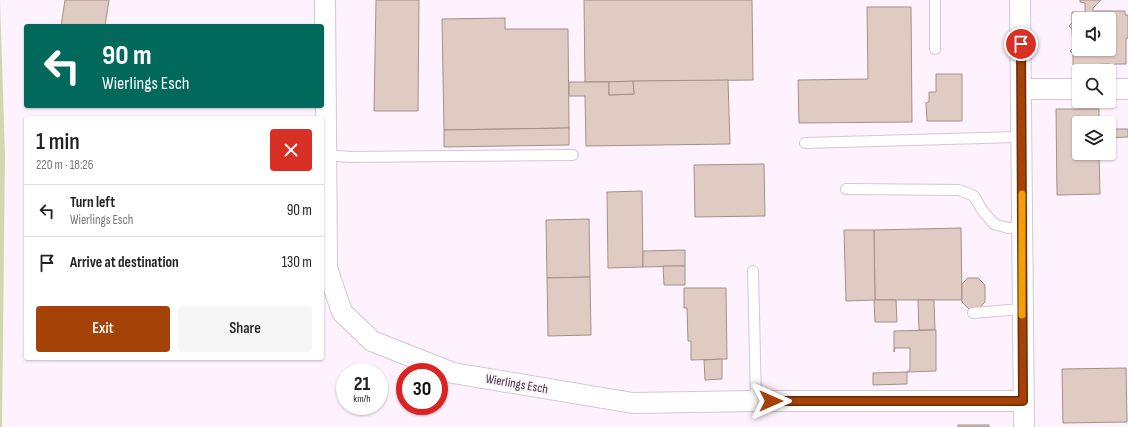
<!DOCTYPE html>
<html lang="en">
<head>
<meta charset="utf-8">
<style>
	:root { --surface:#fff; --page:#f6f6f6; --text:#222; --muted:#767676; --line:#e0e0e0; --accent:#a54208 }
	body { margin:0; font-family:"Sofia Sans Condensed",sans-serif; background:var(--page); color:var(--text); height:100vh; display:flex; flex-direction:column; font-size:15px; white-space:nowrap }
	* { box-sizing:border-box; margin:0 }
	p { font-size:13px; color:var(--muted) }
	.icon { flex:none; width:22px; height:22px; fill:none; stroke:currentColor; stroke-width:2; stroke-linecap:round; stroke-linejoin:round }
	.map { position:relative; flex:1; overflow:hidden }
	.side { position:absolute; left:24px; top:116px; width:300px; height:244px; display:flex; flex-direction:column; background:var(--surface); border-radius:4px; box-shadow:0 1px 3px #0004 }
	.side>* { flex:none }
	.top-card { position:absolute; left:24px; top:24px; width:300px; height:84px; border-radius:4px; box-shadow:0 1px 3px #0004; background:#00695c; color:#fff; overflow:hidden }
	.tools { position:absolute; left:1072px; top:12px; display:grid; gap:8px }
	.tools a { display:grid; place-items:center; width:44px; height:44px; border-radius:4px; background:var(--surface); box-shadow:0 1px 3px #0004; font-size:20px }
	.speed { position:absolute; left:336px; top:363px; display:flex; gap:8px; font-size:20px; font-weight:700; text-align:center }
	.speed>* { display:grid; place-content:center; width:52px; height:52px; border-radius:50%; background:var(--surface); box-shadow:0 1px 3px #0004; line-height:1 }
	.speed small { font-size:10px; font-weight:400 }
	.speed .limit { border:6px solid #d22; background:#fff; color:#111 }
	.pin { position:absolute; display:grid; place-items:center; width:34px; height:34px; color:#fff; margin:-17px; border:2px solid #fff; border-radius:50%; box-shadow:0 1px 4px #0007 }
	.me { position:absolute; width:44px; margin:-22px; rotate:90deg; stroke-linejoin:round; filter:drop-shadow(0 0 3px #0008) }
	.turn { display:flex; align-items:center; gap:14px; height:84px; padding:0 12px; font-size:18px }
	.turn .icon { width:52px; height:52px; stroke-width:2.5 }
	.turn b { display:block; font-size:28px; line-height:34px }
	.round { display:grid; place-items:center; flex:none; width:42px; height:42px; border-radius:4px; background:var(--page) }
	.headline { display:flex; align-items:center; justify-content:space-between; height:68px; padding:0 12px }
	h1 { font-size:24px; font-weight:600; line-height:30px }
	.action { display:flex; gap:8px; margin-top:auto; padding:8px 12px }
	.action a { flex:1; height:46px; border-radius:4px; background:var(--accent); color:#fff; font-size:16px; font-weight:600; line-height:46px; text-align:center }
	.action a+a { background:var(--page); color:var(--text) }
	ul { padding:0; list-style:none }
	li { display:flex; align-items:center; gap:12px; height:52px; padding:0 12px; border-top:1px solid var(--line) }
	li div { flex:1 }
	li b { display:block; font-size:15px }
	li em { font-style:normal }
	.map>svg:first-child { display:block }
</style>
</head>
<body>
<div class="map">
<svg width="1128" height="427" viewBox="0 0 1128 427">
	<rect width="100%" height="100%" fill="#fef2fe"/>
	<polygon fill="#d1d8ae" points="0,0 5,155 2,427 0,427"/>
	<g fill="#e0cbc3" stroke="#a49089" fill-rule="evenodd">
		<polygon points="65,0 109,0 105,26 61,26"/>
		<polygon points="376,0 419,0 418,111 374,111"/>
		<polygon points="584,0 752,0 753,80 585,82"/>
		<path d="M1080,0h21l-8,8v3h32v4h3v23h-2v26h-11l-3,3 -3,-3 -20,1 -2,3 -3,-3h-11v-11l-3,-3 3,-3 -1,-19 -3,-3 3,-3v-11h13v-9l-5,-1zM1079,19h30v30h-30z"/>
		<polygon points="867,7 911,7 912,122 799,123 798,80 868,79"/>
		<polygon points="505,18 505,29 568,29 569,128 444,130 442,19"/>
		<polygon points="936,74 962,74 962,121 927,121 926,103 929,102 929,92 936,92"/>
		<polygon points="728,80 730,144 586,146 585,96 569,96 569,82 609,82 609,95 634,94 633,81"/>
		<polygon points="633,81 634,94 609,95 609,82"/>
		<polygon points="1056,109 1099,109 1099,123 1079,123 1079,153 1099,153 1100,194 1057,195"/>
		<polygon points="569,128 569,145 444,147 444,130"/>
		<polygon points="1109,129 1128,129 1128,137 1109,138"/>
		<polygon points="764,164 765,216 695,217 694,165"/>
		<polygon points="642,191 643,267 608,268 607,192"/>
		<polygon points="589,219 590,277 547,278 546,220"/>
		<polygon points="961,228 962,300 875,300 874,230"/>
		<polygon points="844,230 874,230 875,300 846,301"/>
		<polygon points="685,250 685,266 643,267 643,251"/>
		<polygon points="663,266 685,266 685,285 664,285"/>
		<polygon points="590,277 591,335 548,336 547,278"/>
		<polygon points="968,278 978,278 985,285 985,302 978,309 969,309 962,302 962,284"/>
		<polygon points="684,288 726,288 727,359 691,360 691,341 688,341 687,308 684,308"/>
		<polygon points="874,300 896,300 897,322 875,322"/>
		<polygon points="918,300 934,300 935,330 919,330"/>
		<polygon points="936,330 936,371 907,372 910,370 910,348 895,348 894,352 894,331"/>
		<polygon points="722,359 722,379 705,380 704,360"/>
		<polygon points="1126,368 1127,422 1063,423 1062,369"/>
		<polygon points="907,372 907,384 873,385 873,373"/>
		<rect x="958" y="425" width="31" height="2"/>
	</g>
	<g fill="none" stroke-linecap="round" stroke-linejoin="round">
		<defs>
			<g id="service">
				<polyline points="935,49 935,0"/>
				<polyline points="805,143 1022,137"/>
				<polyline points="326,155 350,157 573,155"/>
				<polyline points="846,189 959,190 974,196 982,210 994,224 1008,228 1022,227"/>
				<polyline points="753,271 756,401"/>
				<polyline points="973,313 1022,309"/>
			</g>
			<g id="minor">
				<polyline points="325,0 327,268 342,312 372,341 453,373 633,403 756,401 1023,401"/>
				<polyline points="1020,0 1024,427"/>
				<polyline points="1022,89 1079,89"/>
				<polyline points="1109,89 1128,89"/>
			</g>
		</defs>
		<use href="#service" stroke="#d5c6d5" stroke-width="12"/>
		<use href="#minor" stroke="#d5c6d5" stroke-width="22"/>
		<use href="#service" stroke="#fff" stroke-width="10"/>
		<use href="#minor" stroke="#fff" stroke-width="20"/>
	</g>
	<g fill="none" stroke-linecap="round" stroke-linejoin="round">
		<defs>
			<polyline id="route" points="771,401 1023,401 1021,44"/>
		</defs>
		<use href="#route" stroke="#6b2b05" stroke-width="10"/>
		<use href="#route" stroke="#a54208" stroke-width="7"/>
		<polyline stroke="#f59e0b" stroke-width="7" points="1022,194 1022,315"/>
	</g>
	<g text-anchor="middle" stroke-width="3" stroke-linejoin="round" paint-order="stroke">
		<g font-size="13" fill="#3c363c" stroke="#fef2fe">
			<text transform="translate(517 383) rotate(10)" y="5">Wierlings Esch</text>
		</g>
	</g>
</svg>
<div class="tools">
<a><svg class="icon" aria-label="sound" viewBox="0 0 24 24"><path d="M4 9h4l5-4v14l-5-4H4zM17 9q2 3 0 6"/></svg></a>
<a><svg class="icon" aria-label="search" viewBox="0 0 24 24"><circle cx="10" cy="10" r="6"/><path d="M15 15l6 6"/></svg></a>
<a><svg class="icon" aria-label="layers" viewBox="0 0 24 24"><path d="M12 4l9 5-9 5-9-5zM3 14l9 5 9-5"/></svg></a>
</div>
<div class="speed"><div>21<small>km/h</small></div><div class="limit">30</div></div>
<div class="pin" style="left:1021px;top:44px;background:#d93025"><svg class="icon" aria-label="arrive" viewBox="0 0 24 24"><path d="M6 21V4h12l-3 4 3 4H6"/></svg></div>
<svg class="me" style="left:771px;top:401px" viewBox="-20 -20 40 40"><path d="M0-17L14 15 0 8-14 15z" fill="#a54208" stroke="#fff" stroke-width="4"/></svg>
<div class="top-card">
<div class="turn"><svg class="icon" aria-label="left" viewBox="0 0 24 24"><path d="M17 20v-9H6M10 6l-5 5 5 5"/></svg><div><b>90 m</b>Wierlings Esch</div></div>
</div>
<section class="side">
<div class="headline"><div><h1>1 min</h1><p>220 m · 18:26</p></div><a class="round" style="background:#d93025;color:#fff"><svg class="icon" aria-label="close" viewBox="0 0 24 24"><path d="M6 6l12 12M18 6L6 18"/></svg></a></div>
<ul>
<li><svg class="icon" aria-label="left" viewBox="0 0 24 24"><path d="M17 20v-9H6M10 6l-5 5 5 5"/></svg><div><b>Turn left</b><p>Wierlings Esch</p></div><em>90 m</em></li>
<li><svg class="icon" aria-label="arrive" viewBox="0 0 24 24"><path d="M6 21V4h12l-3 4 3 4H6"/></svg><div><b>Arrive at destination</b></div><em>130 m</em></li>
</ul>
<div class="action"><a>Exit</a><a>Share</a></div>
</section>
</div>
</body>
</html>
